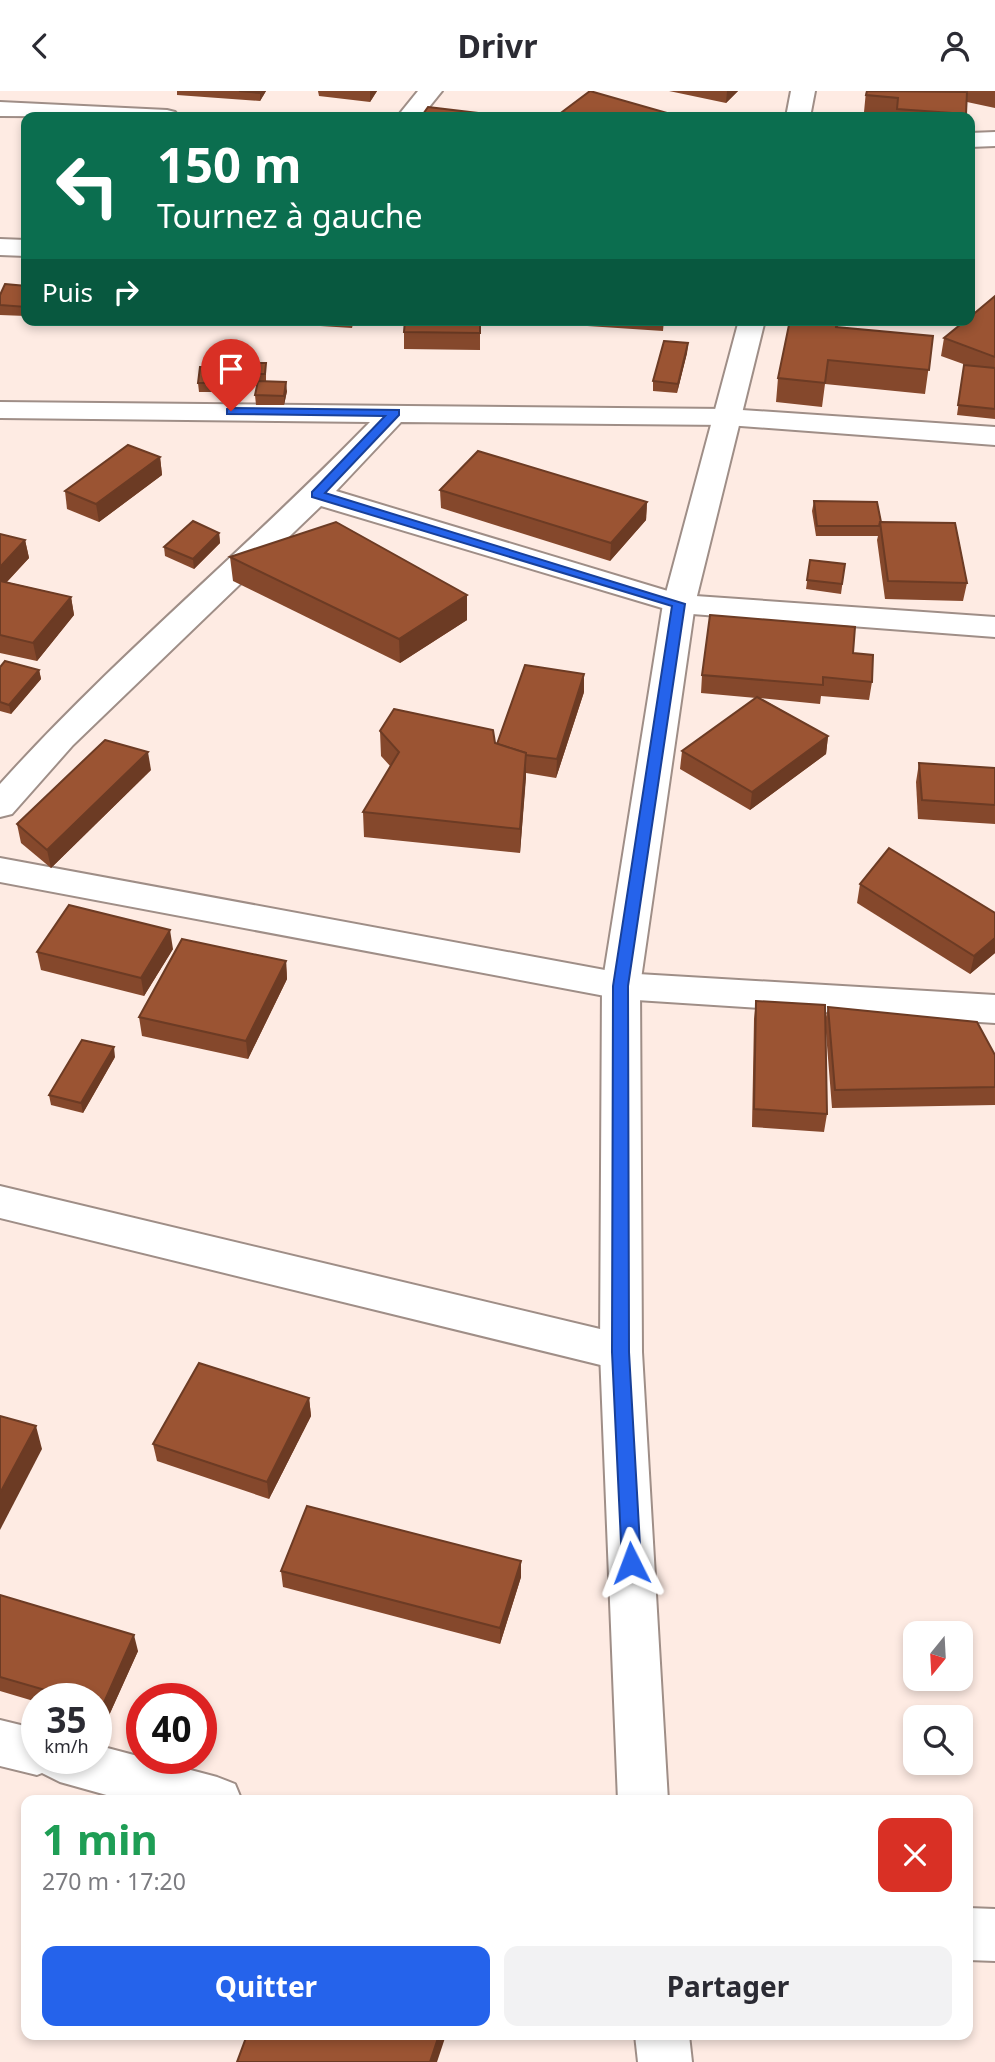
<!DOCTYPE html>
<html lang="fr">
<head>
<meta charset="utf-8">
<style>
	:root { --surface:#fff; --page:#f2f2f3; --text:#2b2b33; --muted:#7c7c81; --accent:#2563eb }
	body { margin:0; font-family:"Noto Sans",sans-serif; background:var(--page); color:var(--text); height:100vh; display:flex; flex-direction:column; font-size:26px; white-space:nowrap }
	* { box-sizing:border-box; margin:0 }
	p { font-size:23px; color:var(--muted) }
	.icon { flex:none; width:38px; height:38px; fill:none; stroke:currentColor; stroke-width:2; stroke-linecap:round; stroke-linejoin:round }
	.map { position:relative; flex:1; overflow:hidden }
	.side { position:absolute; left:21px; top:1704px; width:952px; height:245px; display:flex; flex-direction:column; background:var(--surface); border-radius:14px; box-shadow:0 4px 10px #0003 }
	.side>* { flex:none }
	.banner { position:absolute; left:21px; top:21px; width:954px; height:214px; border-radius:14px; box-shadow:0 4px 10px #0003; background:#0b6e4f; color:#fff; overflow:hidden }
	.needle { width:46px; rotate:198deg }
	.tools { position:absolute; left:903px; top:1530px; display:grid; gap:14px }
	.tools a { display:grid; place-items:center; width:70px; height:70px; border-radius:14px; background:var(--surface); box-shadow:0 4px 10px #0003; font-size:35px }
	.speed { position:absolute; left:21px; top:1592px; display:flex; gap:14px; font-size:35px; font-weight:700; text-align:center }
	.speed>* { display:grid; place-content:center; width:91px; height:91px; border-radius:50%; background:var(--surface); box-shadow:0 4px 10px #0003; line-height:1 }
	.speed small { font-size:18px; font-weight:400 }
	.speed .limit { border:10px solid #d22; background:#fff; color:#111 }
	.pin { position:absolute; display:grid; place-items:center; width:60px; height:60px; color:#fff; margin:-72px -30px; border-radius:50% 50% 50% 0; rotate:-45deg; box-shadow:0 0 7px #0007 }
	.pin .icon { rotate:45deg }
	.me { position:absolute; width:77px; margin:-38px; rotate:357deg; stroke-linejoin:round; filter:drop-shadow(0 0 5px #0008) }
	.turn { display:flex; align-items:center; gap:24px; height:147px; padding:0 21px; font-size:32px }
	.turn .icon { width:91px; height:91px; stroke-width:2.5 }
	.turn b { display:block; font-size:49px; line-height:60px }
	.then { display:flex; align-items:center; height:66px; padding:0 21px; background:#0003; gap:14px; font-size:26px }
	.round { display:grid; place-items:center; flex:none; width:74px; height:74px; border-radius:14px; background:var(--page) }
	.head { display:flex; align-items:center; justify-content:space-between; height:119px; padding:0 21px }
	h1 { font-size:42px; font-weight:700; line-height:52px; color:#1e9e55 }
	.cta { display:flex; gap:14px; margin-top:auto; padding:14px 21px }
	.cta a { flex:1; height:80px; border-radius:14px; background:var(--accent); color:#fff; font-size:28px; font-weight:700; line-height:80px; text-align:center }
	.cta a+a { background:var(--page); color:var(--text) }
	header { display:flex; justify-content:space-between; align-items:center; height:91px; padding:0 21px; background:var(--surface); font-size:32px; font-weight:700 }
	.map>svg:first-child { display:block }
</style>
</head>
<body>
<header><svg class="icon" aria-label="back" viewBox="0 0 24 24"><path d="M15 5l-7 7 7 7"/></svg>Drivr<svg class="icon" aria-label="person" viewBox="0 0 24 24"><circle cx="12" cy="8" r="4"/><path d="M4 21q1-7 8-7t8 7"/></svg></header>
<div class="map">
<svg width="995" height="1971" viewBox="0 0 995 1971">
	<rect width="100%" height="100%" fill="#feebe3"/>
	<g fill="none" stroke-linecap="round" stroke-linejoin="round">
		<defs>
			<g id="minor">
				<polygon points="418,0 442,0 421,26 397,26"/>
				<polygon points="0,11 167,19 175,21 179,26 0,25"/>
				<polygon points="995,41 995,55 970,56 970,42"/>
				<polygon points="0,148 26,149 26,165 0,164"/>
				<path d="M0,311l727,7 268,18v18l-268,-20 -326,-3 -65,69 345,104 314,22v20l-316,-24 -358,-107 -248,239 -61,69 -12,3v-33c115,-128 250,-238 370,-362l-370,-4z"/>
				<polygon points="0,767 621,882 995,904 995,932 621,908 0,791"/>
				<polygon points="0,1095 621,1243 636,1249 642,1261 636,1273 621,1279 0,1127"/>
				<polygon points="0,1629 37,1638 37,1668 96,1668 96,1654 217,1686 235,1693 242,1710 128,1710 60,1691 42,1682 37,1684 0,1675"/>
				<polygon points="968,1817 995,1818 995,1870 968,1869"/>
			</g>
			<g id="tertiary">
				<polygon points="791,0 815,0 810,26 786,26"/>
				<polygon points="739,229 765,229 695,513 640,895 642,1261 668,1710 618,1710 600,1261 602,895 663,513"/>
				<polygon points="635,1944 689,1944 692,1971 638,1971"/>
			</g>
		</defs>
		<use href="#minor" stroke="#9f8e87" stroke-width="4"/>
		<use href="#tertiary" stroke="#9f8e87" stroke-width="4"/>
		<use href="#minor" fill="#fff" fill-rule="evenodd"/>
		<use href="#tertiary" fill="#fff" fill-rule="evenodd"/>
	</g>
	<g fill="#85482c">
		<polygon points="177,0 266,0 260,10 177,4"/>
		<polygon points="318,0 377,0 370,11 319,5"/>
		<polygon points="669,0 738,0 726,12"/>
		<polygon points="866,0 995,0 995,17 967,11 966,26 896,26 896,23 864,21"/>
		<polygon points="562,21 681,26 562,26"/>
		<polygon points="26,195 26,225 0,224 0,204"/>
		<polygon points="995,205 995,328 957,324 964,274 966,274 941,265 944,247"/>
		<polygon points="98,229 149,229 147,235 99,234"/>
		<polygon points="288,229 354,229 352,237 289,233"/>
		<polygon points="480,229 480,259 404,258 404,241"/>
		<polygon points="495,229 664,229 663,240"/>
		<polygon points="790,229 839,229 838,236 933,245 925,303 825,293 822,316 776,311 778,287"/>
		<polygon points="688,252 687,262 677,302 653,300 653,290"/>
		<polygon points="266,272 266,291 287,300 284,314 256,314 255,304 257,293 234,293 233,301 199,301 198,292 217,276"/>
		<polygon points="160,366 162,384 99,431 67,418 65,400"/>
		<polygon points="440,399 647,411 646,429 610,470 441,417"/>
		<polygon points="814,410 881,431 967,492 963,510 885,508 877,449 878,445 816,445 812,420"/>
		<polygon points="219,442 220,452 194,478 165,465 164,456"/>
		<polygon points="0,443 25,449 29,467 7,491 71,506 74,524 37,570 0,562"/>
		<polygon points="230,466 467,529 400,572 233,490"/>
		<polygon points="810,469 845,473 841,503 806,498"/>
		<polygon points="853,562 872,591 869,609 821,605 820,613 760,607 828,645 826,663 750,719 680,678 682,660 756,607 701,602 702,584"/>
		<polygon points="0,576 39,579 41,588 11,623 0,620"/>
		<polygon points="584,601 556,687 526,682 520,762 364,746 363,721 391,676 381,665 380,640 497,653"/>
		<polygon points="919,672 995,677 995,733 918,728 916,691"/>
		<polygon points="151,679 51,777 21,752 17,733"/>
		<polygon points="860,793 995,822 995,862 970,883 857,812"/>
		<polygon points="173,858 144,905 41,879 37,861"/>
		<polygon points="286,870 287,888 248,968 142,945 139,926"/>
		<polygon points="756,910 825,931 828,916 995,964 995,1014 832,1017 826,942 827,1023 824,1041 752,1036 754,928"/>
		<polygon points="115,966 83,1022 51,1014 49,1004"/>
		<polygon points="309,1307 311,1325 269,1408 157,1370 153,1353"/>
		<polygon points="281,1480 521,1486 500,1553 283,1496"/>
		<polygon points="0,1504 138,1560 106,1631 96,1629 96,1608 37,1608 37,1611 0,1600"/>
	</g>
	<g fill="#6c3b24">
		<polygon points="260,0 266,0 260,10"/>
		<polygon points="370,0 377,0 370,11"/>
		<polygon points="727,0 738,0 726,12"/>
		<polygon points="973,193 971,203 970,205 970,198"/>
		<polygon points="688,252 687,262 677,302 678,293"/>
		<polygon points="286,291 287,300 284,314 284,305"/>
		<polygon points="160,366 162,384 99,431 96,413"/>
		<polygon points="647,411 646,429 610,470 611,452"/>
		<polygon points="219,442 220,452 194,478 193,468"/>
		<polygon points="25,449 29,467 0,498 0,476"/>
		<polygon points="467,504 467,529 400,572 399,548"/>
		<polygon points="71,506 74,524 37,570 33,552"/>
		<polygon points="39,579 41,588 11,623 9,614"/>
		<polygon points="584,583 584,601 556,687 557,668"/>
		<polygon points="828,645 826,663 750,719 752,701"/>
		<polygon points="148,661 151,679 51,777 47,759"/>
		<polygon points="526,662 526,687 520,762 520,738"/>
		<polygon points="170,839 173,858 144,905 141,887"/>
		<polygon points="995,847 995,862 970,883 974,865"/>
		<polygon points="286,870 287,888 248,968 246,950"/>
		<polygon points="114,956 115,966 83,1022 81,1012"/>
		<polygon points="309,1307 311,1325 269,1408 267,1391"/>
		<polygon points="36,1335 42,1358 0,1439 0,1402"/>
		<polygon points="521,1470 521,1486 500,1553 500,1537"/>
		<polygon points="134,1544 138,1560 106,1631 102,1616"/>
		<polygon points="439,1944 446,1944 437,1971 430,1971"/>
	</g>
	<g fill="#9b5433" stroke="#6c3b24" stroke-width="2">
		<polygon points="239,0 260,0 260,2"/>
		<polygon points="590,0 681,26 581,26 562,21"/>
		<polygon points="867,0 967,1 966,23 897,18 898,7 866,4"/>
		<polygon points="428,16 511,26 421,26"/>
		<polygon points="5,193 26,195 26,216 0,214 0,204"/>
		<polygon points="995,205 995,266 944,247 966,229 970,229 970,226"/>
		<polygon points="405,229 480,229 480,242 404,241"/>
		<polygon points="790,229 837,229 836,236 933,245 929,279 828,269 825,292 778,287"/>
		<polygon points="664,250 688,252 678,293 653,290"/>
		<polygon points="217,272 266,272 265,283 233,283 232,292 198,292 200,276 217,276"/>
		<polygon points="964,274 995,277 995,318 958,314"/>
		<polygon points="258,290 286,291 284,305 255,304"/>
		<polygon points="128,354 160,366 96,413 65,400"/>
		<polygon points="478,360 647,411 611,452 440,399"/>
		<polygon points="814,410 877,411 881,431 880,431 879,435 817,435"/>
		<polygon points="193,430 219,442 193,468 164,456"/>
		<polygon points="336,431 467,504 399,548 230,466"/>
		<polygon points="880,431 955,432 967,492 888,490"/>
		<polygon points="0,443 25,449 0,476"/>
		<polygon points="810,469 845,473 842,493 807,489"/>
		<polygon points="0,490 71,506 33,552 0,544"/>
		<polygon points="710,524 855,536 853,562 873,564 872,591 823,586 823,594 702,584"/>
		<polygon points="5,570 39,579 9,614 0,611 0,576"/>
		<polygon points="525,574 584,583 557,668 526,664 526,662 497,653"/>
		<polygon points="757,606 828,645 752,701 682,660"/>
		<polygon points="394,618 493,639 495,652 526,662 520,738 363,721 399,661 380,640"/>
		<polygon points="105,649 148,661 47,759 17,733"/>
		<polygon points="919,672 995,677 995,714 922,709"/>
		<polygon points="889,757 995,822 995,847 974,865 860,793"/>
		<polygon points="69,814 170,839 141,887 37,861"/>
		<polygon points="182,848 286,870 246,950 139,926"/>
		<polygon points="756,910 825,914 827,1023 754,1018"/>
		<polygon points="828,916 977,931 995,964 995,996 835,999"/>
		<polygon points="82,949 114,956 81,1012 49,1004"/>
		<polygon points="199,1272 309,1307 267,1391 153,1353"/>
		<polygon points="0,1325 36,1335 0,1402"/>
		<polygon points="307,1415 521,1470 500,1537 281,1480"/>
		<polygon points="0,1504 134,1544 102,1616 96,1614 96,1608 76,1608 0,1586"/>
		<polygon points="247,1944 439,1944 430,1971 237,1971"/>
	</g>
	<polygon fill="#2563eb" stroke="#184099" stroke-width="2" points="231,317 399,319 399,324 325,402 685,513 628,895 629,1261 641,1472 638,1478 631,1480 624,1478 622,1472 612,1261 613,895 672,515 312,406 312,401 385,325 227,323 227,318"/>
</svg>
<div class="tools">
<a><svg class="needle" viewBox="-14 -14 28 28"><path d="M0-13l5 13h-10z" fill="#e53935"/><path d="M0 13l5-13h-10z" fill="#7c7c81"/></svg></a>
<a><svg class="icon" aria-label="search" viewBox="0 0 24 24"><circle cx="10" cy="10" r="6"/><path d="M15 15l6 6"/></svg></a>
</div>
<div class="speed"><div>35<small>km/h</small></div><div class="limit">40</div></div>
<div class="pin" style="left:231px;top:320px;background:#d93025"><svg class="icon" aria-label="arrive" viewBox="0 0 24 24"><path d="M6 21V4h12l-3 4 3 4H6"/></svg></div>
<svg class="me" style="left:631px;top:1472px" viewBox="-20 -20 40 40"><path d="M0-17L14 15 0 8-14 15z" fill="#2563eb" stroke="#fff" stroke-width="4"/></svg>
<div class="banner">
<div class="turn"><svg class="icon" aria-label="left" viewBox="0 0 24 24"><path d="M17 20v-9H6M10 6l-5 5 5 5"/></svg><div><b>150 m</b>Tournez à gauche</div></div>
<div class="then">Puis<svg class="icon" aria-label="right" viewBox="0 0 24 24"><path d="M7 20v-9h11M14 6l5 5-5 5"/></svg></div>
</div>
<section class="side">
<div class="head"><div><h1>1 min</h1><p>270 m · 17:20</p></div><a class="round" style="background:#d93025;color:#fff"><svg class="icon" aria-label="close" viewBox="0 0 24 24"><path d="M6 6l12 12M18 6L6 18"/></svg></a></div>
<div class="cta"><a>Quitter</a><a>Partager</a></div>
</section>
</div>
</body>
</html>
